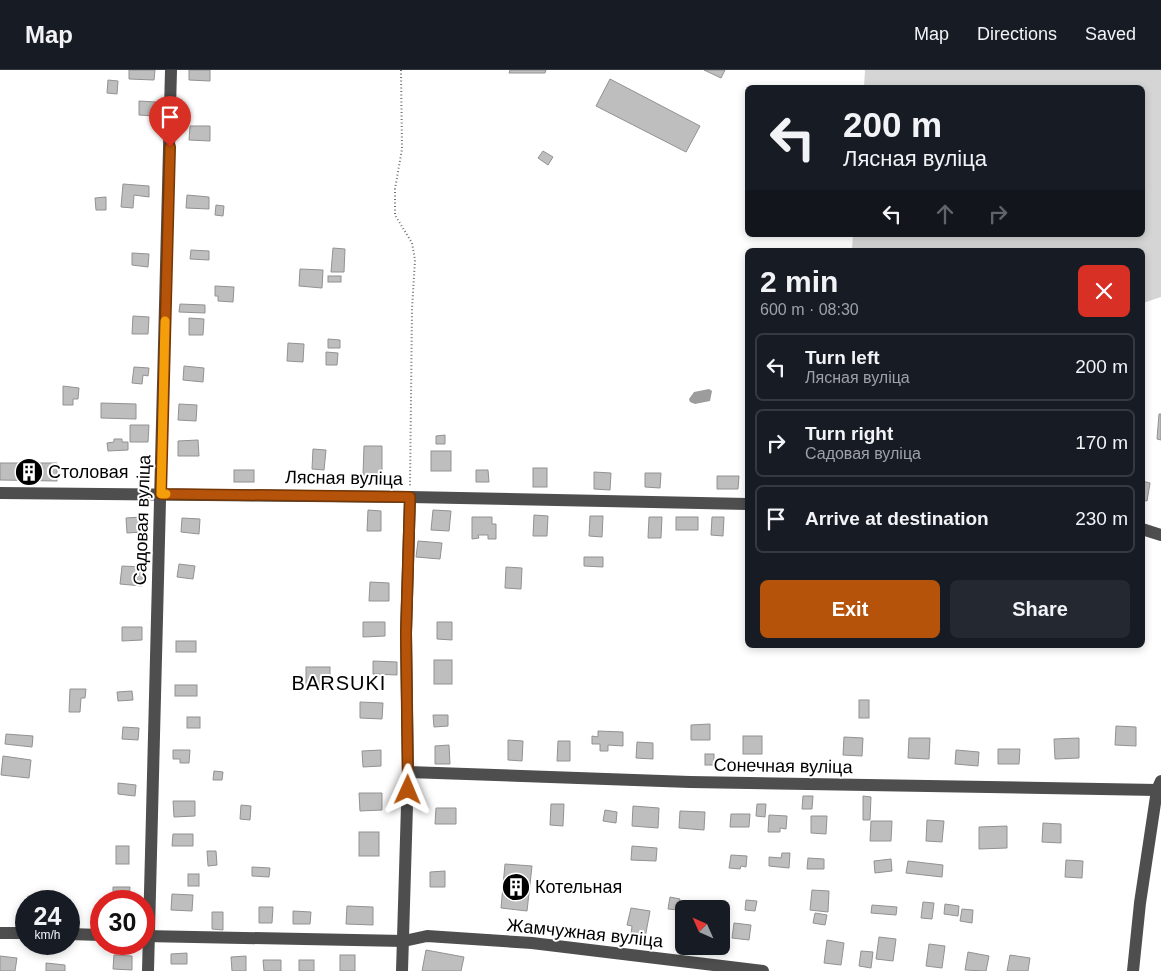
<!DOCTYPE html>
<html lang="en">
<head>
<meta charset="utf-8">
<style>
	:root { --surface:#171b24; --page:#242831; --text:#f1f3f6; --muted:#9ea1a6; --line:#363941; --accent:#b45309 }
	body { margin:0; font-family:Helvetica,sans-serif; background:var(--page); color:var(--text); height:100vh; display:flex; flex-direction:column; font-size:19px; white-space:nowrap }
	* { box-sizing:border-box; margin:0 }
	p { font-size:16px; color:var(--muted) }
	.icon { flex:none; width:28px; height:28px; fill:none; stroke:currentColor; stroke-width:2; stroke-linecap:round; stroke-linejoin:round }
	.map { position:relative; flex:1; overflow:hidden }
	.details { position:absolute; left:745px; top:178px; width:400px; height:400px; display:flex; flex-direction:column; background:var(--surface); border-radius:8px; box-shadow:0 2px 8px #0003 }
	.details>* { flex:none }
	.top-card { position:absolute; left:745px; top:15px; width:400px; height:152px; border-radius:8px; box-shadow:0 2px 8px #0003; background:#171b24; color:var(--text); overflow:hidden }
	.needle { width:32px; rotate:315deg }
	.tools { position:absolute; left:675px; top:830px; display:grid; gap:10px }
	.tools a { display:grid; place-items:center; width:55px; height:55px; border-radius:8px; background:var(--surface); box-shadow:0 2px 8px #0003; font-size:25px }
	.speed { position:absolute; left:15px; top:820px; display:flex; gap:10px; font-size:25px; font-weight:700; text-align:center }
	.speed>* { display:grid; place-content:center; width:65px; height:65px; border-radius:50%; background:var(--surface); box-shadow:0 2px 8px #0003; line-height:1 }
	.speed small { font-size:12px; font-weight:400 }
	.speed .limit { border:8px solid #d22; background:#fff; color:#111 }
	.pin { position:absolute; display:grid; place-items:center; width:42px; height:42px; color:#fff; margin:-51px -21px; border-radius:50% 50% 50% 0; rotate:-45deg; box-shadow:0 0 5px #0007 }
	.pin .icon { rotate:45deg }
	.me { position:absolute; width:55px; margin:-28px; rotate:1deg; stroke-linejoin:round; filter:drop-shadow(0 0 4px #0008) }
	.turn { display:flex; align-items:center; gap:18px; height:105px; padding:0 15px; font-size:22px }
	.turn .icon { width:65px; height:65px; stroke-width:2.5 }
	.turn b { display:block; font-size:35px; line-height:42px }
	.lanes { display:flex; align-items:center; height:48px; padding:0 15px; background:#0003; justify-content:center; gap:25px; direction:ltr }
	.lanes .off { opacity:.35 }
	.round { display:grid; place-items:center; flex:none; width:52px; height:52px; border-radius:8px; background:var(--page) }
	.headline { display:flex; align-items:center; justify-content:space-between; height:85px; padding:0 15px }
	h1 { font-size:30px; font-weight:800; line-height:38px }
	.cta { display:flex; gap:10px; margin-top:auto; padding:10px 15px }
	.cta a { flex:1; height:58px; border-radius:8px; background:var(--accent); color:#fff; font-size:20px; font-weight:800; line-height:58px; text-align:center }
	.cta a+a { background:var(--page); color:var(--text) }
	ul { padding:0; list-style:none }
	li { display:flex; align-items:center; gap:15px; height:68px; margin:0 10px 8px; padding:0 5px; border:2px solid var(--line); border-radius:8px }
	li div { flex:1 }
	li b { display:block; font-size:19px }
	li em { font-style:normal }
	header { display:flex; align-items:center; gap:30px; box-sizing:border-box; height:70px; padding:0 25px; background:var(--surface); border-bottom:1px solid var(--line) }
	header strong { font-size:24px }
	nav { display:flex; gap:28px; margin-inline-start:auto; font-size:18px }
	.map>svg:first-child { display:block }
</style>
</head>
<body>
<header>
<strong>Map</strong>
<nav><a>Map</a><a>Directions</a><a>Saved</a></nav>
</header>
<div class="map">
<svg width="1161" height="901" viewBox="0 0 1161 901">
	<rect width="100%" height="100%" fill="#fff"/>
	<polygon fill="#d5d5d5" points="865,0 1161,0 1161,227 1143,233 1142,180 852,180 853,165 1142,165 1142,18 864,17"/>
	<polygon fill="#9c9c9c" points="709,319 712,321 710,331 695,334 690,332 689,329 694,322"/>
	<g fill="#bebebe" stroke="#929292">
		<polygon points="129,0 155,0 154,10 129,9"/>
		<polygon points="189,0 210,0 210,11 189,10"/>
		<polygon points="510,0 546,0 545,3 509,3"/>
		<polygon points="704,0 725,0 721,8"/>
		<polygon points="610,9 700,56 686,82 596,36"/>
		<polygon points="108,10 118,11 117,24 107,23"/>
		<polygon points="139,31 156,32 155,46 139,45"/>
		<polygon points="190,56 210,56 210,71 189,70"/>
		<polygon points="543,81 553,87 548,95 538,88"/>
		<polygon points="123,114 149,116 149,127 134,125 133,138 121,137"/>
		<polygon points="187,125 209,127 209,139 186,138"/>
		<polygon points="106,127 106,140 96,140 95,128"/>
		<polygon points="216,135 224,136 223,146 215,145"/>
		<polygon points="333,178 345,179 344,202 331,202"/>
		<polygon points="191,180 209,181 209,190 190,189"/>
		<polygon points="132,183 149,184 148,197 132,195"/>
		<polygon points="300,199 323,200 322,218 299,216"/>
		<rect x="328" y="206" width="13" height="6"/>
		<polygon points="215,216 234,217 233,232 218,231 218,226 215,226"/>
		<polygon points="180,234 205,235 205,243 179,242"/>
		<polygon points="133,246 149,247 148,264 132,264"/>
		<polygon points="189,248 204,249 203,265 189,265"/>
		<polygon points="328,269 340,270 340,278 328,278"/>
		<polygon points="288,273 304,274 303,292 287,291"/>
		<polygon points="326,282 338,283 337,295 326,295"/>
		<polygon points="184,296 204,298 203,312 183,310"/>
		<polygon points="134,297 149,298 148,306 143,305 142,314 132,313"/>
		<polygon points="63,316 79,318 78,329 73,329 73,335 63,335"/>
		<polygon points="101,333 136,334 136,349 101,348"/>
		<polygon points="179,334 197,335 196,351 178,350"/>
		<polygon points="1159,344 1161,344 1161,370 1157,369"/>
		<polygon points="130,355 149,355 148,372 130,372"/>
		<polygon points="445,365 445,374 436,374 436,366"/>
		<polygon points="114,369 122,369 122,372 128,372 128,380 108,381 107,373 114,372"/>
		<polygon points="198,370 199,386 178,386 178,371"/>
		<polygon points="364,376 382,376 382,405 363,405"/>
		<polygon points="313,379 326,380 324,400 312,399"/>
		<rect x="431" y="381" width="20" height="20"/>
		<polygon points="0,393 57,393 57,411 0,410"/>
		<rect x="533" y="398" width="14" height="19"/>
		<rect x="234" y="400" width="20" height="12"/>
		<polygon points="476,400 488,400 489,412 476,412"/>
		<polygon points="594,402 611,403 610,420 594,419"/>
		<polygon points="645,403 661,403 660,418 645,417"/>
		<polygon points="717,406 739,406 738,419 717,419"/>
		<polygon points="1142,411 1150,413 1147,431 1142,430"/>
		<polygon points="368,440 381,441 381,461 367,461"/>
		<polygon points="433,440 451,441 449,461 431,460"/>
		<polygon points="534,445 548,446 547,466 533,466"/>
		<polygon points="590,446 603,446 602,467 589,466"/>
		<polygon points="141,447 142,462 127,463 126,448"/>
		<polygon points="472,447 492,447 492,454 496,454 496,469 488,469 488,465 478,465 479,468 472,469"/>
		<polygon points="649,447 662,447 661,468 648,468"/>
		<rect x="676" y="447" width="22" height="13"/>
		<polygon points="712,447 724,447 723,466 711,465"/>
		<polygon points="182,448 200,449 199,464 181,462"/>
		<polygon points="418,471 442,473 440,489 416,487"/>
		<polygon points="584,487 603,487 603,497 584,496"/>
		<polygon points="179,494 195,496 193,509 177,507"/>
		<polygon points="122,496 143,497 142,516 120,514"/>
		<polygon points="506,497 522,498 521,519 505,518"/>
		<polygon points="370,512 389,513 389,531 369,531"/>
		<polygon points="363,552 385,552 385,566 363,567"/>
		<polygon points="437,552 452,552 452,570 437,569"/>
		<polygon points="122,557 142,557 142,570 122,571"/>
		<rect x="176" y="571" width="20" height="11"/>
		<rect x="434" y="590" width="18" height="24"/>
		<polygon points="373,591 397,592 397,605 373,604"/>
		<rect x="306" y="597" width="24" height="20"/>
		<rect x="175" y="615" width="22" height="11"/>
		<polygon points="70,619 86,619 85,628 81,628 80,642 69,642"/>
		<polygon points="132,621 133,630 118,631 117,622"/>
		<rect x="859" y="630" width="10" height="18"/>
		<polygon points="360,632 383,633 382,649 360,648"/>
		<polygon points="433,645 448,645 448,656 434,657"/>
		<rect x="187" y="647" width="13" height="11"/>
		<polygon points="710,654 710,670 691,670 691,655"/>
		<polygon points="1116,656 1136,657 1136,676 1115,675"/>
		<polygon points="123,657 139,658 138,670 122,669"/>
		<polygon points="598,661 623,662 623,676 608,675 608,681 600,681 600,674 592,674 592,666 598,667"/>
		<polygon points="6,664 33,666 32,677 5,674"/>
		<rect x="743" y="666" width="19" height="18"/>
		<polygon points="844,667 863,668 862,686 843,685"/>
		<polygon points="909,668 930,668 929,689 908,688"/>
		<polygon points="1079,668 1079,688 1055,689 1054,669"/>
		<polygon points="508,670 523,671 522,691 508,690"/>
		<polygon points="558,671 570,671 570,691 557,691"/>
		<polygon points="637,672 653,673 653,689 636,688"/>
		<polygon points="449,675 450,694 435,694 435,676"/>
		<polygon points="998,679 1020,679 1019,694 998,694"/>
		<polygon points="173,680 190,680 189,693 180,693 180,689 173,689"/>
		<polygon points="381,680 381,696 363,697 362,681"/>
		<polygon points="956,680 979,682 978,696 955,694"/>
		<rect x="705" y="684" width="9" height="11"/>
		<polygon points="3,686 31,690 29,708 1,705"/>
		<polygon points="214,701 223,702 222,710 213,710"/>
		<polygon points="118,713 136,715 135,726 118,724"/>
		<polygon points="359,723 382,723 382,740 360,741"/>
		<polygon points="803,726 813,726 812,739 802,739"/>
		<polygon points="863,726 871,727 870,750 863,750"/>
		<polygon points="173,731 195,731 195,746 174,747"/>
		<polygon points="551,734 564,734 563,756 550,755"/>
		<polygon points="757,734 766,734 765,747 756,746"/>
		<polygon points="241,735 251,736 250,750 240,749"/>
		<polygon points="633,736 659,738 658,758 632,756"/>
		<polygon points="436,738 456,738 456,754 435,754"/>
		<polygon points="605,740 617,742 616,753 603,751"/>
		<polygon points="680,741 705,742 704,760 679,758"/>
		<polygon points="731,744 750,744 749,757 730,757"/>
		<polygon points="769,745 787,746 786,759 780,758 780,762 768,762"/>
		<polygon points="811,746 827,746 826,764 811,763"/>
		<polygon points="927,750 944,751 942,772 926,771"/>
		<polygon points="871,751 892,751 891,771 870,771"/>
		<polygon points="1043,753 1061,754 1061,773 1042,772"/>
		<polygon points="1007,756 1007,778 979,779 979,757"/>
		<rect x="359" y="762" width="20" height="24"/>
		<polygon points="173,764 193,764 193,776 172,776"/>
		<rect x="116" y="776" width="13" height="18"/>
		<polygon points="632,776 657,778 656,791 631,790"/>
		<polygon points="207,781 216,781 217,795 208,796"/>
		<polygon points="782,783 790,783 789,798 769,796 769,787 781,788"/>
		<polygon points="731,785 747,786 746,797 741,796 740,799 729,798"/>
		<polygon points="808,788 824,789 824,799 807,799"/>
		<polygon points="891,789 892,801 875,803 874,791"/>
		<polygon points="1066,790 1083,791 1082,808 1065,807"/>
		<polygon points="908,791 943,795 942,807 906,803"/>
		<polygon points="505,794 532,796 527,841 501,838"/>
		<polygon points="252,797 270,798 269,807 252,806"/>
		<polygon points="445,801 445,817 430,817 430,802"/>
		<rect x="188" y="804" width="11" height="12"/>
		<polygon points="113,817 130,817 129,831 113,831"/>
		<polygon points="812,820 829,821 828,842 810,840"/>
		<polygon points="172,824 193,825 192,841 171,840"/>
		<polygon points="28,826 56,828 55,831 27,831"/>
		<polygon points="670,827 680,829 678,840 668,839"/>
		<polygon points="746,830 757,831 755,841 745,840"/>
		<polygon points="923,832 934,833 932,849 921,848"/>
		<polygon points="945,834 959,836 958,846 944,844"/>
		<polygon points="872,835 897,837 896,845 871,843"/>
		<polygon points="347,836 373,837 373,855 346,854"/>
		<polygon points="259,837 273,837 272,853 259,853"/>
		<polygon points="631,838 650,841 645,868 631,865 632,856 627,855"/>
		<polygon points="962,839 973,840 972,853 960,851"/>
		<polygon points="293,841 311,842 310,854 293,854"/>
		<polygon points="212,842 223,842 223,860 212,859"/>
		<polygon points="815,843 827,845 825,855 813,853"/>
		<polygon points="734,853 751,855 749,870 732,868"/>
		<polygon points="879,867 896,869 893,891 876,889"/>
		<polygon points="827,870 844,873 841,895 824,893"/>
		<polygon points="929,874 945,876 942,898 926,896"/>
		<polygon points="426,880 464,887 461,901 422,901"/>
		<polygon points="861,881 873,882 871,898 859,896"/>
		<polygon points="968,882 989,886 986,901 965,900"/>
		<polygon points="187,883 187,894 171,894 171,884"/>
		<polygon points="114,885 132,886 132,900 113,899"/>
		<rect x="340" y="885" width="15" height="16"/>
		<polygon points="1010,885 1030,888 1028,901 1007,901"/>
		<polygon points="0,886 17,888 15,901 0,901"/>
		<polygon points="246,886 246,901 232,901 231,887"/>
		<polygon points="263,890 281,890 281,901 264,901"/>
		<rect x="299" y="890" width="15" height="11"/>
		<polygon points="46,893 65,895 65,901 46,901"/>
	</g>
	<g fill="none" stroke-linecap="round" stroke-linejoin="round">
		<polyline stroke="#707070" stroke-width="2" stroke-dasharray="1 2.5" stroke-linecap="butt" points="401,0 402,79 395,119 395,145 412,173 415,190 412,239 410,417"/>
		<g stroke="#4e4e4e" stroke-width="12">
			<polyline points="0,423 410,427 748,434"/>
			<polyline points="1142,459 1161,465"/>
			<polyline points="408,702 690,712 1157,720"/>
			<polyline points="0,863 26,863"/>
			<polyline points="69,864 101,865"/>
			<polyline points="144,866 404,871 427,866 532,873 763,901"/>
			<polyline points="148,901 171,0"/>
			<polyline points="402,901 408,702 406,563 410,427"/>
			<polyline points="1133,901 1140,833 1157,720 1161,711"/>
		</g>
	</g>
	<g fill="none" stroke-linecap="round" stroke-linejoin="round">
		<defs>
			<polyline id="route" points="170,77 161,424 410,427 406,563 408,720"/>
		</defs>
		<use href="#route" stroke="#753606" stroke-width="12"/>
		<use href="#route" stroke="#b45309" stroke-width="9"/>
		<polyline stroke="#f59e0b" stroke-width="9" points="165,251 161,424 166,424"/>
	</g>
	<defs>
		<symbol id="building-disc" viewBox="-11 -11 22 22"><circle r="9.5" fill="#000" stroke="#fff"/><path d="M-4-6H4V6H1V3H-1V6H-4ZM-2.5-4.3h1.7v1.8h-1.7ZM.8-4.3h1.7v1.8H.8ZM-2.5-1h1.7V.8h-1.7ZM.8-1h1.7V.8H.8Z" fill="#fff"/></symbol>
	</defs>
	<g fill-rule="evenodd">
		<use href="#building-disc" x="13" y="386" width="32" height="32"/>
		<use href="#building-disc" x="500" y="801" width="32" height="32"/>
	</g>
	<g text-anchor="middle" stroke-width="4" stroke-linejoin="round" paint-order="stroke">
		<g font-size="18" fill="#000" stroke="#fff" text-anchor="start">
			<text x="48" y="408">Столовая</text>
			<text x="535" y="823">Котельная</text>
		</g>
		<g font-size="18" fill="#000" stroke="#fff">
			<text transform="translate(344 408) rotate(1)" y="6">Лясная вуліца</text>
			<text transform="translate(142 450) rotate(-88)" y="6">Садовая вуліца</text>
			<text transform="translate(783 696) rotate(1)" y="6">Сонечная вуліца</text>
			<text transform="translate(585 863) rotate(6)" y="6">Жамчужная вуліца</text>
		</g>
		<g font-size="20" letter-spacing="1" fill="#000" stroke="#fff">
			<text x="339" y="620">BARSUKI</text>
		</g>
	</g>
</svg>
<div class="tools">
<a><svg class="needle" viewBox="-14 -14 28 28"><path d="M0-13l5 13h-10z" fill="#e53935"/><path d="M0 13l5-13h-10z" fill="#9ea1a6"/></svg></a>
</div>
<div class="speed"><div>24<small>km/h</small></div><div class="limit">30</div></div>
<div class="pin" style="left:170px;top:77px;background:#d93025"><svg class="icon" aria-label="arrive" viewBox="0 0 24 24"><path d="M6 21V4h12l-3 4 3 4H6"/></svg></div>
<svg class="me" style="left:408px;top:720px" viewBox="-20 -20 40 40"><path d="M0-17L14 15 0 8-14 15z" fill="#b45309" stroke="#fff" stroke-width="4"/></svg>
<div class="top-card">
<div class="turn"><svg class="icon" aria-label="left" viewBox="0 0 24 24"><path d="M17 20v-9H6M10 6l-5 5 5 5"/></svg><div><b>200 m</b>Лясная вуліца</div></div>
<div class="lanes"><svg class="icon" aria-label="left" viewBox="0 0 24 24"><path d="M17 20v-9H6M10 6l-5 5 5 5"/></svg><svg class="icon off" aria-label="ahead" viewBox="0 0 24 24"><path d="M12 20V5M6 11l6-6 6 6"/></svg><svg class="icon off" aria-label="right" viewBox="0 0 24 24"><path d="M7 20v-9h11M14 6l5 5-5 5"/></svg></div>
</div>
<section class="details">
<div class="headline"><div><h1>2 min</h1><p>600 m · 08:30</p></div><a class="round" style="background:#d93025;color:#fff"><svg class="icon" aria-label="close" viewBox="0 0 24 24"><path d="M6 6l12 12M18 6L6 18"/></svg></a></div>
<ul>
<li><svg class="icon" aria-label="left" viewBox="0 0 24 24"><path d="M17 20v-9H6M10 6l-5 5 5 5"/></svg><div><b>Turn left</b><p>Лясная вуліца</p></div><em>200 m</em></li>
<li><svg class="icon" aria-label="right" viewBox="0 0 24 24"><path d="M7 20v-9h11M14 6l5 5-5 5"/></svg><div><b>Turn right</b><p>Садовая вуліца</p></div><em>170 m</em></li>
<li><svg class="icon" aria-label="arrive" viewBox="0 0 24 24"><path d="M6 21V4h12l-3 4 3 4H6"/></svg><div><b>Arrive at destination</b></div><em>230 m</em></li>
</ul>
<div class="cta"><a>Exit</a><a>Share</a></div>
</section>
</div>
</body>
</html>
